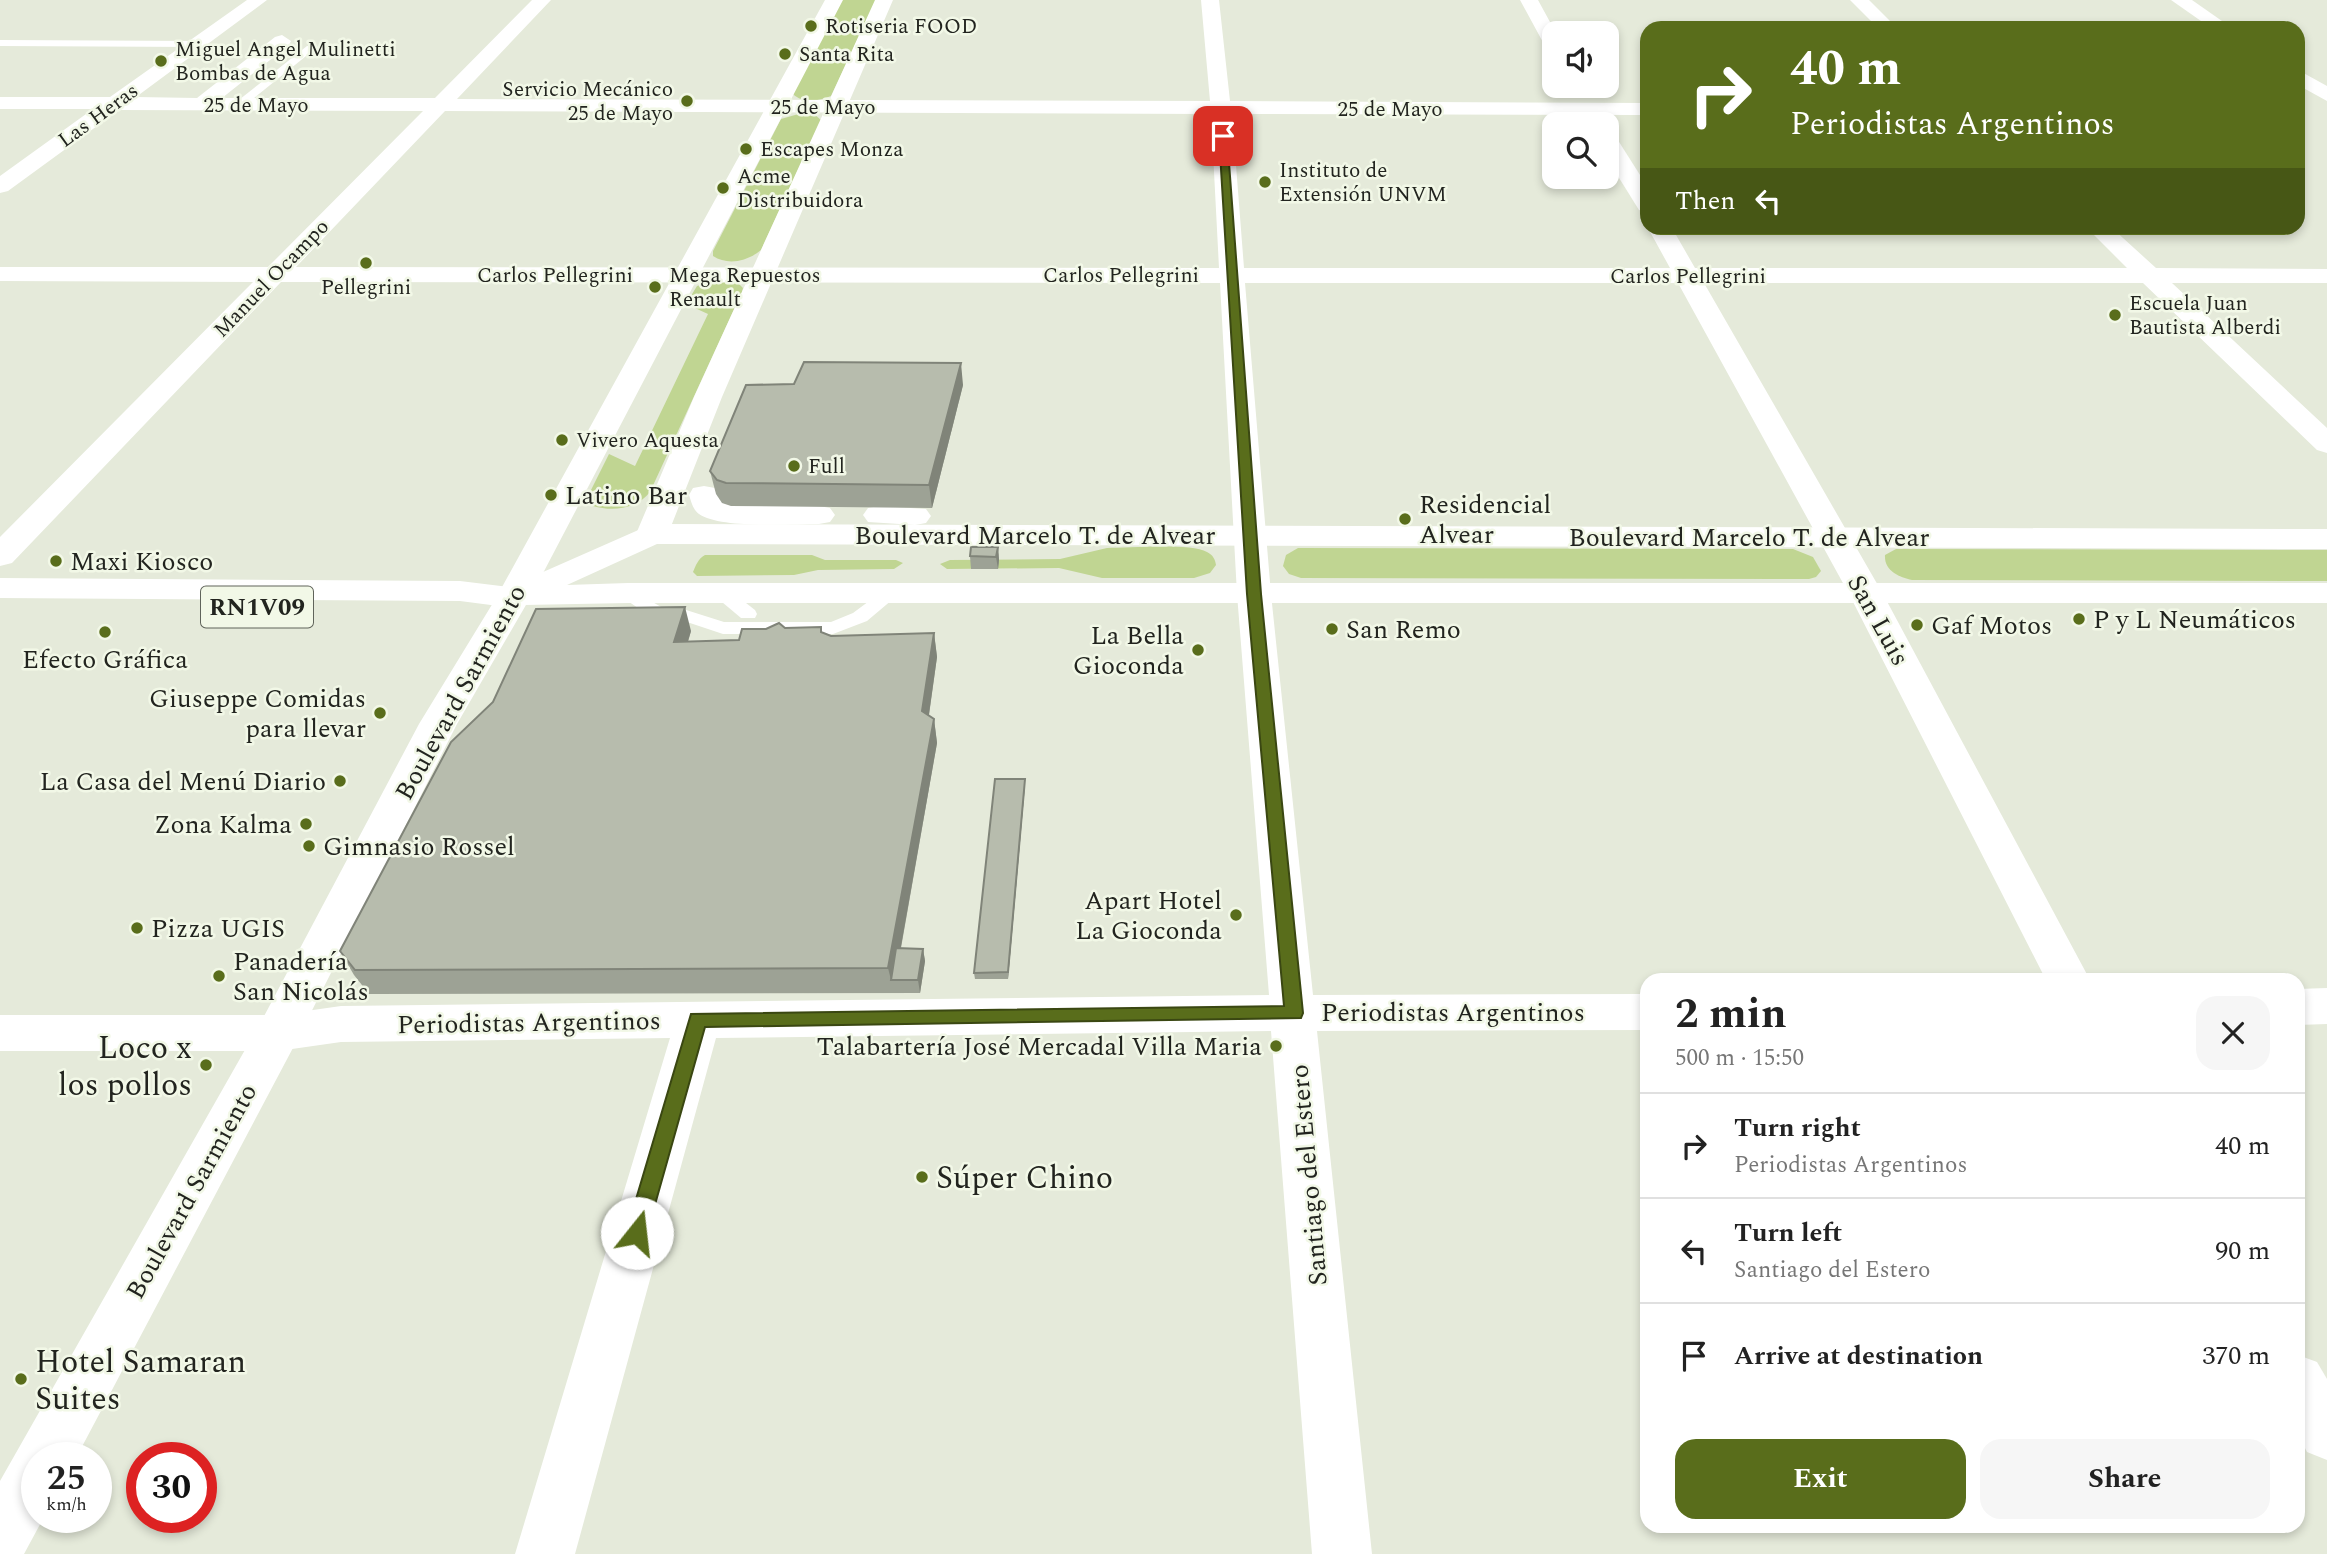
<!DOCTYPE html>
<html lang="en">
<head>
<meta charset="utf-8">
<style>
	:root { --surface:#fff; --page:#f6f6f6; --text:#222; --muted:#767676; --line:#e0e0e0; --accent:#596d1b }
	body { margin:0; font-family:Spectral,serif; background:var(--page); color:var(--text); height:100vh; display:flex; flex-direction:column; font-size:26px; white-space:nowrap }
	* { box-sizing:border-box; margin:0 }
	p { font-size:23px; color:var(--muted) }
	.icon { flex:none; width:38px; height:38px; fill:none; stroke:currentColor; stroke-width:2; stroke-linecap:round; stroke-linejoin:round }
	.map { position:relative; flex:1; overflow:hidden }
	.panel { position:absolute; left:1640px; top:973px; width:665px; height:560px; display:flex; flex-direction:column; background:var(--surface); border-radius:21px; box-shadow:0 4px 10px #0003 }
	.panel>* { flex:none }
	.hud { position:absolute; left:1640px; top:21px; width:665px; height:214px; border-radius:21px; box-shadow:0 4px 10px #0003; background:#596d1b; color:#fff; overflow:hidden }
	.fabs { position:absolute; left:1542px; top:21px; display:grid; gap:14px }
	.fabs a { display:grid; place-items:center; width:77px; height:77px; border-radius:14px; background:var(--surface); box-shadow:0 4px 10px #0003; font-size:35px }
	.speed { position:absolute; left:21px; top:1442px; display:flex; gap:14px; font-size:35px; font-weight:700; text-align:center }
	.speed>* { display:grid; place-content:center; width:91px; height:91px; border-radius:50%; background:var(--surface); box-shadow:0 4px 10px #0003; line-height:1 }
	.speed small { font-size:18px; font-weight:400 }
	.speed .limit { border:10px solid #d22; background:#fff; color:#111 }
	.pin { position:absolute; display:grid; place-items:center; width:60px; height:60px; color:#fff; margin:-30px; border-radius:14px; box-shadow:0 4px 10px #0006 }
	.me { position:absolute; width:77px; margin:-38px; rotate:16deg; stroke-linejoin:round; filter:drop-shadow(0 0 5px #0008) }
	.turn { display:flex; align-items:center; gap:24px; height:147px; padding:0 35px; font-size:32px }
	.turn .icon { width:91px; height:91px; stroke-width:2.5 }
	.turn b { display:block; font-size:49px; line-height:60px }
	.then { display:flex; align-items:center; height:66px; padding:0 35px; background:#0003; gap:14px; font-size:26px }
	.round { display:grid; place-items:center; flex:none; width:74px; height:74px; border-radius:21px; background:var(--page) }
	.overview { display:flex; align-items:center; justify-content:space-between; height:119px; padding:0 35px }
	h1 { font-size:42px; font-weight:700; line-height:52px }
	.action { display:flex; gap:14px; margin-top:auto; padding:14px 35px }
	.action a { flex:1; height:80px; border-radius:21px; background:var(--accent); color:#fff; font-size:28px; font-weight:700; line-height:80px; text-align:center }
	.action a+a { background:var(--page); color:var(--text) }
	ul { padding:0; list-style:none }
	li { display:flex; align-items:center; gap:21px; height:105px; padding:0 35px; border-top:2px solid var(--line) }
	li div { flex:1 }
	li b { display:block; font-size:26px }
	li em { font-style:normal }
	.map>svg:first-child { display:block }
</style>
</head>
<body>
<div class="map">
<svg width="2327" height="1554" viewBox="0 0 2327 1554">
	<rect width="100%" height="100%" fill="#e5eada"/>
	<g fill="#c0d592">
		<path d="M842,0h34l-45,96c-12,5 -28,8 -38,-2z"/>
		<path d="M802,113l12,1 7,6 -60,130c-13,11 -33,16 -48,6v-5l68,-132z"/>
		<path d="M712,281l25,1 6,6 -1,4 -92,200c-13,17 -37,20 -57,14l-5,-10 21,-42 26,12 73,-152 -22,-10 11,-18z"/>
		<path d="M1107,548c21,0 84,-5 100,4 6,3 8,7 9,13l-6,8 -16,5h-92l-43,-10 -112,1 -7,-5 10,-4 110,-1z"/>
		<polygon points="1298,548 1793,549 1813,557 1821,571 1816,577 1809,579 1301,578 1289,574 1283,566 1286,555"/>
		<path d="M1896,549l431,1v31l-415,-1c-13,-3 -28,-9 -27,-25z"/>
		<path d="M705,555h107l13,5h71l7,3 -9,6 -76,1 -24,5 -97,1 -4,-4c3,-7 5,-13 12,-17z"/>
	</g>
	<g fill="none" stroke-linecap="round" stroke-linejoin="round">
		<g fill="#fff" fill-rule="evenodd">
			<polygon points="0,40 197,41 202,44 197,47 0,46"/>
			<polygon points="307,46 316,48 243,107 235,107 235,103"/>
			<polygon points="628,588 663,608 683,609 724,622 831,622 853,613 884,590 896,590 899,594 867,621 833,634 723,634 681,620 651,617 622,597 619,593"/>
			<polygon points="722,588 728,589 755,610 757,614 755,618 741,618 716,597 713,593"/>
		</g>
		<g fill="#fff" fill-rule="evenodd">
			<path d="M247,0h20l-131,97 61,1 78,-61 7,-2 9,6 -2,4 -67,53h213l97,-98h19l-94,99 753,2 -9,-101h18l11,101 417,2v12l-415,-1 12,154h426l-22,-40h24l23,40h432l-40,-40h25l44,40 171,1v14h-155l155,145v25l-10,-3 -174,-167h-439l179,311 207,386h-44l-197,-386 -171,-311h-433l26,311 42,401 334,-1v36l-330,1 55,523h-60l-41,-523 -555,7 -141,516h-60l155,-516 -329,4 -63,9h-278v-36h278l63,-9 928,-11 -32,-401 -17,-311 -939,-1 -269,281 -12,3v-29l253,-255 -253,-1v-14h268l155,-156 -304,-1 -111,81 -8,2v-17l93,-67h-93v-12h110zM445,111l766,3 8,154 -923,-1z"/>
			<polygon points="1520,0 1538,0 1556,33 1554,33 1554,52 1545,46"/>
			<polygon points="1850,0 1869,0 1897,28 1878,28"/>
			<polygon points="2171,0 2192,0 2232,28 2211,28"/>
			<polygon points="2298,70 2327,86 2327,101 2298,85"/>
			<polygon points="1606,133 1614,134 1647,186 1647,212 1639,210 1606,157"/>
			<path d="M704,486l11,2 7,13 10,5h87l11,2 5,7 -5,7 -11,2c-27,0 -99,5 -120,-10 -6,-4 -8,-13 -10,-19l4,-7z"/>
			<polygon points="879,506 926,509 931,516 926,523 915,525 868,522 863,515 868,508"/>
			<polygon points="2327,988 2327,1024 2298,1025 2298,989"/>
			<polygon points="2298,1355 2317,1362 2327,1379 2327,1460 2307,1452 2298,1435"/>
		</g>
		<g fill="#fff" fill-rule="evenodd">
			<polygon points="825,0 843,0 530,598 457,724 294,1046 76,1458 37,1458 37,1517 44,1517 24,1554 0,1554 0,1481 262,1020 419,724 496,598"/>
			<polygon points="875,0 893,0 722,397 668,534 663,541 652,544 641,541 636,534 694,397"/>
		</g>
		<polygon fill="#fff" fill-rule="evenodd" points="652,524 2327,529 2327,549 657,544 567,585 628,583 2327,583 2327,603 628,603 524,605 513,608 460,601 0,598 0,578 460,581 509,587"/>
	</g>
	<g fill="#9da295">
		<polygon points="963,385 932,508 731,506 722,503 716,494 710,471"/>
		<polygon points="998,547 999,560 998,569 971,569 970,556"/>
		<polygon points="821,627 822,632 831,636 934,633 937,657 929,715 934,719 937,743 901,948 923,949 925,961 920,993 369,994 354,975 340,951 691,631 688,642 739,640 785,628"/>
		<polygon points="1025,779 1025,785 1008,979 975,979 974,973"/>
	</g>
	<g fill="#808479">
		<polygon points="961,363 963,385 932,508 929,485"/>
		<polygon points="998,547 999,560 998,569 996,557"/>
		<polygon points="685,607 691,631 680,666 674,642"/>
		<polygon points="934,633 937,657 926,735 922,711"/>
		<polygon points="934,719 937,743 895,980 891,980 888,968"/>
		<polygon points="1025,779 1025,785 1008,979 1008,972"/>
		<polygon points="923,949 925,961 920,993 918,980"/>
	</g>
	<g fill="#b7bcad" stroke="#808479" stroke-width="2">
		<polygon points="804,362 961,363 929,485 726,483 717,480 710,471 746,385 794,384"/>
		<polygon points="971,547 998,547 996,557 970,556"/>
		<polygon points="685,607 674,642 739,640 742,629 766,629 779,623 785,628 821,627 821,632 831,636 934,633 922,711 934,719 888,968 355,970 340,951 451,742 493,702 536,609"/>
		<polygon points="995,779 1025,779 1008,972 974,973"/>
		<polygon points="896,948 923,949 918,980 891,980"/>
	</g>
	<polygon fill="#596d1b" stroke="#3a4712" stroke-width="2" points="1223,134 1227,136 1261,594 1303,1013 1301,1018 705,1027 647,1233 644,1240 637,1243 629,1240 626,1233 691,1014 1284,1006 1247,594 1219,136"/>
	<g fill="#596d1b" stroke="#f2f8e7" stroke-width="2.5">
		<circle cx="811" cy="26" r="7"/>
		<circle cx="785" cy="54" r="7"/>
		<circle cx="161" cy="61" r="7"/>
		<circle cx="687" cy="101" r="7"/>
		<circle cx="746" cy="149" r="7"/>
		<circle cx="1265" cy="182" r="7"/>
		<circle cx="723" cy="188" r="7"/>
		<circle cx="366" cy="263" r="7"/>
		<circle cx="655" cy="287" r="7"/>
		<circle cx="2115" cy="315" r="7"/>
		<circle cx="562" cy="440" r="7"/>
		<circle cx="794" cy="466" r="7"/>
		<circle cx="551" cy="495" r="7"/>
		<circle cx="1405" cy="519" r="7"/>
		<circle cx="56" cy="561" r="7"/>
		<circle cx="2079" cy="619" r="7"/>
		<circle cx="1917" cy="625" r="7"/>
		<circle cx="1332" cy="629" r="7"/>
		<circle cx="105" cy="632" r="7"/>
		<circle cx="1198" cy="650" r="7"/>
		<circle cx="380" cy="713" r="7"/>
		<circle cx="340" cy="781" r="7"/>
		<circle cx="306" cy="824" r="7"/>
		<circle cx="309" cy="846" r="7"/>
		<circle cx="1236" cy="915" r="7"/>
		<circle cx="137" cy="928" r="7"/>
		<circle cx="219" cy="976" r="7"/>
		<circle cx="1276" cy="1046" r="7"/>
		<circle cx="206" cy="1065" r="7"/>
		<circle cx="922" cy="1177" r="7"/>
		<circle cx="21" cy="1379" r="7"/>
	</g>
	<g text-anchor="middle" stroke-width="5" stroke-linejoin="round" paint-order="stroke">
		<g font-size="21" fill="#22241f" stroke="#f2f8e7" text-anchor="start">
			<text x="825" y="33">Rotiseria FOOD</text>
			<text x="175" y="56">Miguel Angel Mulinetti<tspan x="175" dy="24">Bombas de Agua</tspan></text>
			<text x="799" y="61">Santa Rita</text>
			<text x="673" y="96" text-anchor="end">Servicio Mecánico<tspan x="673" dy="24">25 de Mayo</tspan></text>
			<text x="760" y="156">Escapes Monza</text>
			<text x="1279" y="177">Instituto de<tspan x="1279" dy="24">Extensión UNVM</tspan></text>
			<text x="737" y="183">Acme<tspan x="737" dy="24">Distribuidora</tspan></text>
			<text x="669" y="282">Mega Repuestos<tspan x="669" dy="24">Renault</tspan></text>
			<text x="366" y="294" text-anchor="middle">Pellegrini</text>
			<text x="2129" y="310">Escuela Juan<tspan x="2129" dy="24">Bautista Alberdi</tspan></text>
			<text x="576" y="447">Vivero Aquesta</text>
			<text x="808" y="473">Full</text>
		</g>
		<g font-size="21" fill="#22241f" stroke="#f2f8e7">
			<text x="256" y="112">25 de Mayo</text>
			<text x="823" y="114">25 de Mayo</text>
			<text x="1390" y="116">25 de Mayo</text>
			<text transform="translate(98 115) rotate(-36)" y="7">Las Heras</text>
			<text x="555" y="282">Carlos Pellegrini</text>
			<text x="1121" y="282">Carlos Pellegrini</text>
			<text x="1688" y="283">Carlos Pellegrini</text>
			<text transform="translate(271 278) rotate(-46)" y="7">Manuel Ocampo</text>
		</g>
		<rect fill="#f2f8e7" stroke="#60645b" stroke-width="2" x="201" y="586.5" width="112" height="41" rx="5"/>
		<g font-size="24" font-weight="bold" fill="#22241f">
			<text x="257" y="615">RN1V09</text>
		</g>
		<g font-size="26" fill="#22241f" stroke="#f2f8e7" text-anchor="start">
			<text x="565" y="504">Latino Bar</text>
			<text x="1419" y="513">Residencial<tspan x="1419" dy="30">Alvear</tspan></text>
			<text x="70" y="570">Maxi Kiosco</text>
			<text x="2093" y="628">P y L Neumáticos</text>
			<text x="1931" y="634">Gaf Motos</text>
			<text x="1346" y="638">San Remo</text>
			<text x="1184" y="644" text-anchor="end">La Bella<tspan x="1184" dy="30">Gioconda</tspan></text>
			<text x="105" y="668" text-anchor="middle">Efecto Gráfica</text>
			<text x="366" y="707" text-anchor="end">Giuseppe Comidas<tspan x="366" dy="30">para llevar</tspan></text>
			<text x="326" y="790" text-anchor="end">La Casa del Menú Diario</text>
			<text x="292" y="833" text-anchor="end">Zona Kalma</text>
			<text x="323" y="855">Gimnasio Rossel</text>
			<text x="1222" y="909" text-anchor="end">Apart Hotel<tspan x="1222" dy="30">La Gioconda</tspan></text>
			<text x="151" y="937">Pizza UGIS</text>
			<text x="233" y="970">Panadería<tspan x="233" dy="30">San Nicolás</tspan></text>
			<text x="1262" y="1055" text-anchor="end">Talabartería José Mercadal Villa Maria</text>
		</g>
		<g font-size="26" fill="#22241f" stroke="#f2f8e7">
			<text x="1035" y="544">Boulevard Marcelo T. de Alvear</text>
			<text x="1749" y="546">Boulevard Marcelo T. de Alvear</text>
			<text transform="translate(1879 620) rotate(61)" y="9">San Luis</text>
			<text transform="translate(460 692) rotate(-61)" y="9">Boulevard Sarmiento</text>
			<text x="1453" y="1021">Periodistas Argentinos</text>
			<text transform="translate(529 1022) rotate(-1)" y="9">Periodistas Argentinos</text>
			<text transform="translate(1308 1175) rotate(-95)" y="9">Santiago del Estero</text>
			<text transform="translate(191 1191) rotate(-61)" y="9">Boulevard Sarmiento</text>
		</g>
		<g font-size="32" fill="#22241f" stroke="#f2f8e7" text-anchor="start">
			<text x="192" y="1058" text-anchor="end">Loco x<tspan x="192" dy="37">los pollos</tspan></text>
			<text x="936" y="1188">Súper Chino</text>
			<text x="35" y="1372">Hotel Samaran<tspan x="35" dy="37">Suites</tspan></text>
		</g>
	</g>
</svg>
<div class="fabs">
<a><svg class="icon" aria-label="sound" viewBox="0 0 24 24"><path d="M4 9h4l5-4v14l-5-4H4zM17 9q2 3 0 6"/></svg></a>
<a><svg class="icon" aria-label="search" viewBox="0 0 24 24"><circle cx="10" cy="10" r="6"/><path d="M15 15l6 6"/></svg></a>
</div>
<div class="speed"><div>25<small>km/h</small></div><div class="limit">30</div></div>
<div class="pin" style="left:1223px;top:136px;background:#d93025"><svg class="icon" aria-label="arrive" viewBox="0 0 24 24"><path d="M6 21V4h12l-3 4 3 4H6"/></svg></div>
<svg class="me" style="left:637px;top:1233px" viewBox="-20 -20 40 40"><circle r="19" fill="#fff"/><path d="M0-13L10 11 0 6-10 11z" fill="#596d1b"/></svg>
<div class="hud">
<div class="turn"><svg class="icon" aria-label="right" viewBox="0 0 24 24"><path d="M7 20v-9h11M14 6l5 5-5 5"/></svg><div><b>40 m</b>Periodistas Argentinos</div></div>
<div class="then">Then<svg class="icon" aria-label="left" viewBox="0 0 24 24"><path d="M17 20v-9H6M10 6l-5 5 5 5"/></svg></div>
</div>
<section class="panel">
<div class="overview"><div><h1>2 min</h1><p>500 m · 15:50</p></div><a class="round"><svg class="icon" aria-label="close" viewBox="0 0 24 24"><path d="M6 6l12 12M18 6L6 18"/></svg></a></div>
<ul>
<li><svg class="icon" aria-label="right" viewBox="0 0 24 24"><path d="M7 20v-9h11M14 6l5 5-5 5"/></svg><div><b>Turn right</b><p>Periodistas Argentinos</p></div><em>40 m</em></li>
<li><svg class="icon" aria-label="left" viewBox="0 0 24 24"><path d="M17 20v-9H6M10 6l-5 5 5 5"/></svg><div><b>Turn left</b><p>Santiago del Estero</p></div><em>90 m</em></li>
<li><svg class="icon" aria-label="arrive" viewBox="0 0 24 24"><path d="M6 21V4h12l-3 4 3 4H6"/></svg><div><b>Arrive at destination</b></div><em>370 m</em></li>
</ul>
<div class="action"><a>Exit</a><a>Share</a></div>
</section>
</div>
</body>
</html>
